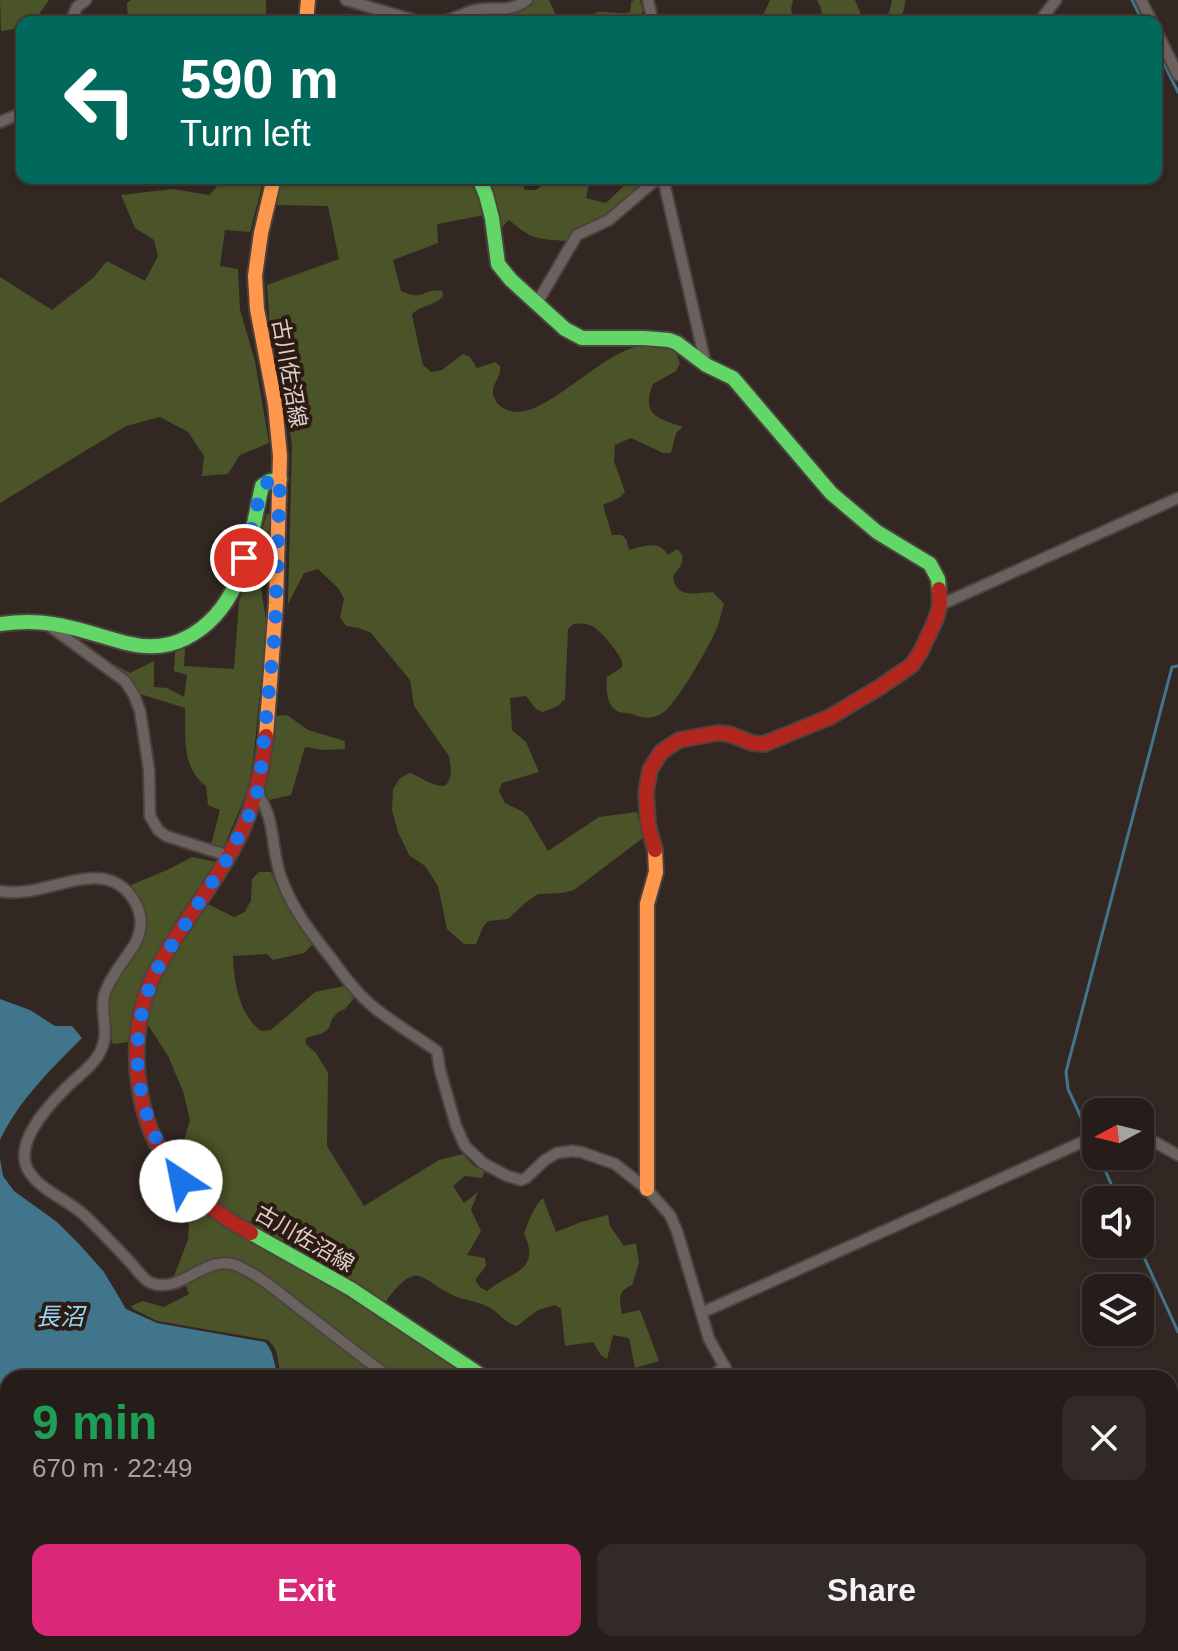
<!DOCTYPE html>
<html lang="en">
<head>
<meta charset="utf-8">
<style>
	:root { --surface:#261d1a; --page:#322a27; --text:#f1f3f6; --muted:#a4a2a2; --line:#423b39; --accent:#db2777 }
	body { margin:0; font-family:Helvetica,"Noto Sans JP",sans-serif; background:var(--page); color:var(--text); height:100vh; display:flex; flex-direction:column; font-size:30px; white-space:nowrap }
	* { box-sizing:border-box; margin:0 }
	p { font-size:26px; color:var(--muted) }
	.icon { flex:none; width:44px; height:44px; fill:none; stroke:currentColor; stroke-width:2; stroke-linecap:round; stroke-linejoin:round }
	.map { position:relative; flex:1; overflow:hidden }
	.details { position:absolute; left:0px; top:1370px; width:1178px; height:282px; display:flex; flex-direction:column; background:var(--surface); border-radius:24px 24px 0 0; box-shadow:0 2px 6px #0004,0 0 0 2px var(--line) }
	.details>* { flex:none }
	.guide { position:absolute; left:16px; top:16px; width:1146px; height:168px; border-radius:16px; box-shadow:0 2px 6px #0004,0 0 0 2px var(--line); background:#00695c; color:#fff; overflow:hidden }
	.needle { width:52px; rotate:263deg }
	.fabs { position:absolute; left:1082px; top:1098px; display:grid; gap:16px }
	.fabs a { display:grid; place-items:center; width:72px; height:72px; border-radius:16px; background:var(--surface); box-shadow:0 2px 6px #0004,0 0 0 2px var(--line); font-size:40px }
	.pin { position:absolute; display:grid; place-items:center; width:68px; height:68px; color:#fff; margin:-34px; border:4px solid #fff; border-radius:50%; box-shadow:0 2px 8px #0007 }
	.me { position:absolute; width:88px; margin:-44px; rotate:326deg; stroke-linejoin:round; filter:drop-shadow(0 0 6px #0008) }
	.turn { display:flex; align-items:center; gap:28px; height:168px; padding:0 32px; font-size:36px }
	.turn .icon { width:104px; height:104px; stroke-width:2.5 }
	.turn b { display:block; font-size:56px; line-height:68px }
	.round { display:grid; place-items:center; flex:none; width:84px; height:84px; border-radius:16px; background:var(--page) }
	.headline { display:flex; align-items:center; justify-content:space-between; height:136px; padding:0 32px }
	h1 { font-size:48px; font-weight:700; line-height:60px; color:#1e9e55 }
	.action { display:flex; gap:16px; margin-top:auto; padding:16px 32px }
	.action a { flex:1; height:92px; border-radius:16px; background:var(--accent); color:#fff; font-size:32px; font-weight:700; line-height:92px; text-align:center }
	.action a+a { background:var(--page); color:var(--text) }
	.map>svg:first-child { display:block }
</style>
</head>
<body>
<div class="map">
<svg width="1178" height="1651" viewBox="0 0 1178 1651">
	<rect width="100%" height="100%" fill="#322722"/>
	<g fill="#4b5328">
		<polygon points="0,0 49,0 34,21 22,22 22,28 1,31"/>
		<polygon points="131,0 266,0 266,22 246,22 244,20 239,22 128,22 127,3"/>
		<polygon points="533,0 549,0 559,22 455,22 473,15 511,14 520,11"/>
		<path d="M634,0h6l3,10 -3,10 -4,2h-61l16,-3 5,-7c12,-1 22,3 34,0l1,-10z"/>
		<polygon points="770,0 793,0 791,9 794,22 763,22 763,15"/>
		<polygon points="817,0 855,0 864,22 823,22 821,8"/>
		<path d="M892,0h13c0,25 -17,22 -36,22l20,-9z"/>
		<polygon points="225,178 264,178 250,232 225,230 220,266 238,269 240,310 255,361 269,443 240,455 228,474 202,476 204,456 188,432 160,417 126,426 0,503 0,277 52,310 93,278 107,261 145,281 158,256 154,240 135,228 121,195 172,189 209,195"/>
		<path d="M280,178h192l7,15 6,22 -48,9 1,19 -45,17 8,31c23,11 22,-3 41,0l1,5c-8,11 -23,8 -31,19l11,50 8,7 11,-2 21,-16 7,3 7,11 18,-6 5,4c2,11 -9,18 -7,29 2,6 6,11 12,14 43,23 120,-98 171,-56l4,10 -4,8 -23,13c-13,32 6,34 30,43l-7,6 -5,20h-8l-32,-15 -16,7 -1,16 11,31 -6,6 -16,7 9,30h10l4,4 3,11c16,-4 29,-10 39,5l9,-6c11,8 3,19 -4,27 2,23 22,17 40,16l11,12c-3,8 -4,17 -7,24 -7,17 -40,75 -53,84 -9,7 -20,7 -29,3 -6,-3 -13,-1 -18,-4 -11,-6 -11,-23 -10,-34l14,-9c1,-2 2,-4 1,-6 -2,-9 -22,-32 -30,-36 -6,-3 -12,-3 -19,-2l-5,5 -3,70 -7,7 -15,6 -7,-3 -10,-13 -16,2 2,32 14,12 13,30 -37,11 -3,8 6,12 18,9 5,5 20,34 51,-34 38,-5 6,26 -69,52 -12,3 -24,1 -13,9 -17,16 -20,2 -5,6 -7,17h-12l-17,-15 -9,-43 -13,-20 -16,-11 -11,-23 -6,-22 1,-21 7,-11 10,-5c13,5 21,13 35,13 8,-8 6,-19 4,-30l-35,-50 -4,-26 -39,-47 -12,-5 -13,-2 -6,-9 4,-18 -5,-10 -21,-20 -14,4 -16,31 4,-159 -10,-68 -12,-50 -3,-42 72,-26 -11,-53 -56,-1z"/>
		<path d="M484,178h36l5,12h11l16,-12h41l-3,2 -4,18 20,5 26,-25h21l-45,38 -32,15 -9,10c-29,-2 -35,-1 -58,-21l-10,10z"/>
		<path d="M267,513l4,2 -10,73 6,38 -14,135 -6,31 -24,57 -12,-4 9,-35 -12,-5 -2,-19c-25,-18 -20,-50 -21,-78l-48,-15 -42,-39 35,19 24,-12v26l13,1 17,9 3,-22 -13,-4 1,-20 10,-3 -1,18 50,3 5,-68 10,-27z"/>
		<polygon points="287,715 308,730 345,741 345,749 323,750 305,747 291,795 269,800 263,791 274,716"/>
		<path d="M192,857l24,5 -24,38 18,5 24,12 11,-5 6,-12 1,-21 7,-7h12l15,31 27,41 -9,9 -31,7 -6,-6 -34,2c1,26 6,59 28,75l10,-1 44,-38 29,-6 10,12 -9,11 -7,3 -6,7 -3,9 -6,5 -17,5v6l10,9 12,20 -1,73 37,60 75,-46 24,-6 11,12 11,5 -3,7 -17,-2 -12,10 11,17 14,-11 -7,18 10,21 -14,24 18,3 1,8 -11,14 6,8 6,3c23,-20 55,-18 37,-58 5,-12 9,-26 19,-35l13,34 25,-10 27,-7 2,11 14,20 12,-3 3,20 -7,22c-16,7 -12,14 -10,29l18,-4 19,51 -24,7 -6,-30 -16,-3 -6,24 -6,-4 -8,-13 -28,4 -4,-37 -6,-4 -17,5 -21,16c-12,-3 -16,-11 -25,-17 -10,-7 -24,-8 -35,-12 -37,-15 -37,-41 -71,4l90,77h-192c-10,-15 -1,-24 -16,-38l-111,-19 -24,-12 -2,-3 12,-5 21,6 25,-13 -3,-8 -12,-10 14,-36 1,-17 6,-17 -6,-35 -10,-14 11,-37 -7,-29 -15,-35 -20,-31 -18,2 -1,15 -16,2 -3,-8 -4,-31 5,-14 12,-22 22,-53 -3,-13 -13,-17 38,-16z"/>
		<polygon points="0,1470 8,1472 8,1644 230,1644 233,1651 0,1651"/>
		<polygon points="597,1644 642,1644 648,1651 578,1651"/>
	</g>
	<g fill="#41758b">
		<path d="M0,999l30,11 25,16h17l10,12c-31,31 -63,62 -82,102z"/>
		<path d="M0,1159l3,17 11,15 43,31 23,23 24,27 22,37 31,14 108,19c10,10 8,23 14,36h-271v17l-8,-4z"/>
	</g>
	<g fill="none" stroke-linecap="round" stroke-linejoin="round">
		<g stroke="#41758b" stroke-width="3">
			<polyline points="1132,0 1143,22"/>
			<polyline points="1156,48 1178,92"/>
			<polyline points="1096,1150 1068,1089 1066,1072 1172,667 1178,666"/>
			<polyline points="1099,1156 1118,1200"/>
			<polyline points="1138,1244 1178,1332"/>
		</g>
		<defs>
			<g id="street">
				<polyline points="346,0 420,22"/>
				<polyline points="648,0 653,22"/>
				<polyline points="1141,0 1152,22"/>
				<polyline points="70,22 77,7 86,0"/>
				<path d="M443,22c10,-3 21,-9 32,-12 21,-5 31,5 52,-10"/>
				<polyline points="1039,22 1056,0"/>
				<polyline points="1156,30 1178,75"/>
				<polyline points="0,122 17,115 22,110"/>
				<polyline points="663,178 706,365"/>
				<polyline points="537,303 577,235 609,220 658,178"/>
				<polyline points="940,605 1178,498"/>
				<polyline points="44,622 125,681 134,695 140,711 149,770 150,816 158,830 166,836 229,856"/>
				<path d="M257,793c20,27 13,57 25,87 11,30 30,54 49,78 13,18 27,37 45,51 19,15 41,28 61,42l3,19 16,56 9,20 18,17 24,13 14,4 5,-2 19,-18 12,-7 15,-2 9,1 34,12 32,25 14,16 9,10 7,16 32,108 22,39"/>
				<path d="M0,891c46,10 105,-41 135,11 8,14 7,28 0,42 -9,14 -27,36 -31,52 -4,18 6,36 -3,54 -7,16 -25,27 -37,40 -18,18 -53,57 -34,83 11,17 37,27 53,41 16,15 32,32 47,48 6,6 12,17 21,21 31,12 55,-31 87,-17 26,12 47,32 70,49 27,21 54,42 82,63"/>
				<polyline points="1140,1134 1178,1155"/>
				<polyline points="701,1313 1096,1136"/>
				<polyline points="710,1378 725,1366"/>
				<polyline points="0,1457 8,1461"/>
				<polyline points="0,1584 8,1591"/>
				<polyline points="254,1644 259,1651"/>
				<polyline points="828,1644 836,1651"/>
				<polyline points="855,1644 858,1651"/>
			</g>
			<g id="fast">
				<polyline points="479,178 486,195 492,218 498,264 511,280 565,329 582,338 644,338 669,340 677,343 706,365 733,378 831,493 877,532 930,564 938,579 939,589"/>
				<path d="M0,624c53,-7 77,6 126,19 20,5 41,5 60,-5 57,-29 63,-95 76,-152l8,-5 10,-2"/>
				<polyline points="251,1233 351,1289 485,1378"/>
			</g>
			<g id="slow">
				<polyline points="306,22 308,0"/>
				<polyline points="266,736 276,603 280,456 275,404 257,309 255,276 261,233 274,178"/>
				<polyline points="647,1189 647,904 656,872 655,850"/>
				<polyline points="549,1644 551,1651"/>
			</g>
			<g id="jam">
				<polyline points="655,850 648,825 646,792 650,770 661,752 679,740 717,733 729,734 752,743 764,744 830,717 880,687 912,665 921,651 936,619 940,605 939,589"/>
				<path d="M251,1233c-29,-16 -56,-35 -76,-61 -42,-52 -50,-136 -21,-197 23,-47 59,-87 83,-134 17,-33 25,-69 29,-105"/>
			</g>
		</defs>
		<use href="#street" stroke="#4c423e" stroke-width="14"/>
		<use href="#fast" stroke="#4c423e" stroke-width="18"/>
		<use href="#slow" stroke="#4c423e" stroke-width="18"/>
		<use href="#jam" stroke="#4c423e" stroke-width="18"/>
		<use href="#street" stroke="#6a625e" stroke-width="10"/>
		<use href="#fast" stroke="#63d668" stroke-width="14"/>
		<use href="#slow" stroke="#ff974d" stroke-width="14"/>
		<use href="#jam" stroke="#b3261e" stroke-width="14"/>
	</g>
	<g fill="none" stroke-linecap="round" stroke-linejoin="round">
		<path stroke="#1a73e8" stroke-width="14" stroke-dasharray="0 25.2" d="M181,1181c-48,-66 -59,-146 -20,-219l68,-106 19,-39 9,-24 4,-24 14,-139 5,-151 -10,2 -8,5 -18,72"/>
	</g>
	<g text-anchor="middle" stroke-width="8" stroke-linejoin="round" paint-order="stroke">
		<g font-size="22" fill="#dccfc9" stroke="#2d1b13">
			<text transform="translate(290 373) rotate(80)" y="8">古川佐沼線</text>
			<text transform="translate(305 1238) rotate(30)" y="8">古川佐沼線</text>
		</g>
		<g font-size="24" font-style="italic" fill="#93daf8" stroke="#2d1b13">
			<text x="60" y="1325">長沼</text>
		</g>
	</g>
</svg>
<div class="fabs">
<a><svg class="needle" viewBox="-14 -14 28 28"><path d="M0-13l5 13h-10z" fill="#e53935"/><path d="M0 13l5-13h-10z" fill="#a4a2a2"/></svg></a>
<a><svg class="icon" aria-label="sound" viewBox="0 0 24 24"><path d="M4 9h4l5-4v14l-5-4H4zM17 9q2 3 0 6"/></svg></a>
<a><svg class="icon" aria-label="layers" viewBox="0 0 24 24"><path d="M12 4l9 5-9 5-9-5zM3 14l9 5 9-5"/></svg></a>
</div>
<div class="pin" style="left:244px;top:558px;background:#d93025"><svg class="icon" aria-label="arrive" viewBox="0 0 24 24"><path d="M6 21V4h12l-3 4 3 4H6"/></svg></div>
<svg class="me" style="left:181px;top:1181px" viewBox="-20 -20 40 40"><circle r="19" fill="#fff"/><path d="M0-13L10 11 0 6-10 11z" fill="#1a73e8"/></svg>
<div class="guide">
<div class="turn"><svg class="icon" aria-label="left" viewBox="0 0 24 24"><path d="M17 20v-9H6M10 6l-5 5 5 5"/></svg><div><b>590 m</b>Turn left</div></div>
</div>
<section class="details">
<div class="headline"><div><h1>9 min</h1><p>670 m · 22:49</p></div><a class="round"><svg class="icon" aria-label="close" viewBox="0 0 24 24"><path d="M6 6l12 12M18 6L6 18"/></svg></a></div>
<div class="action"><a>Exit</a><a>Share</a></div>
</section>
</div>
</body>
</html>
